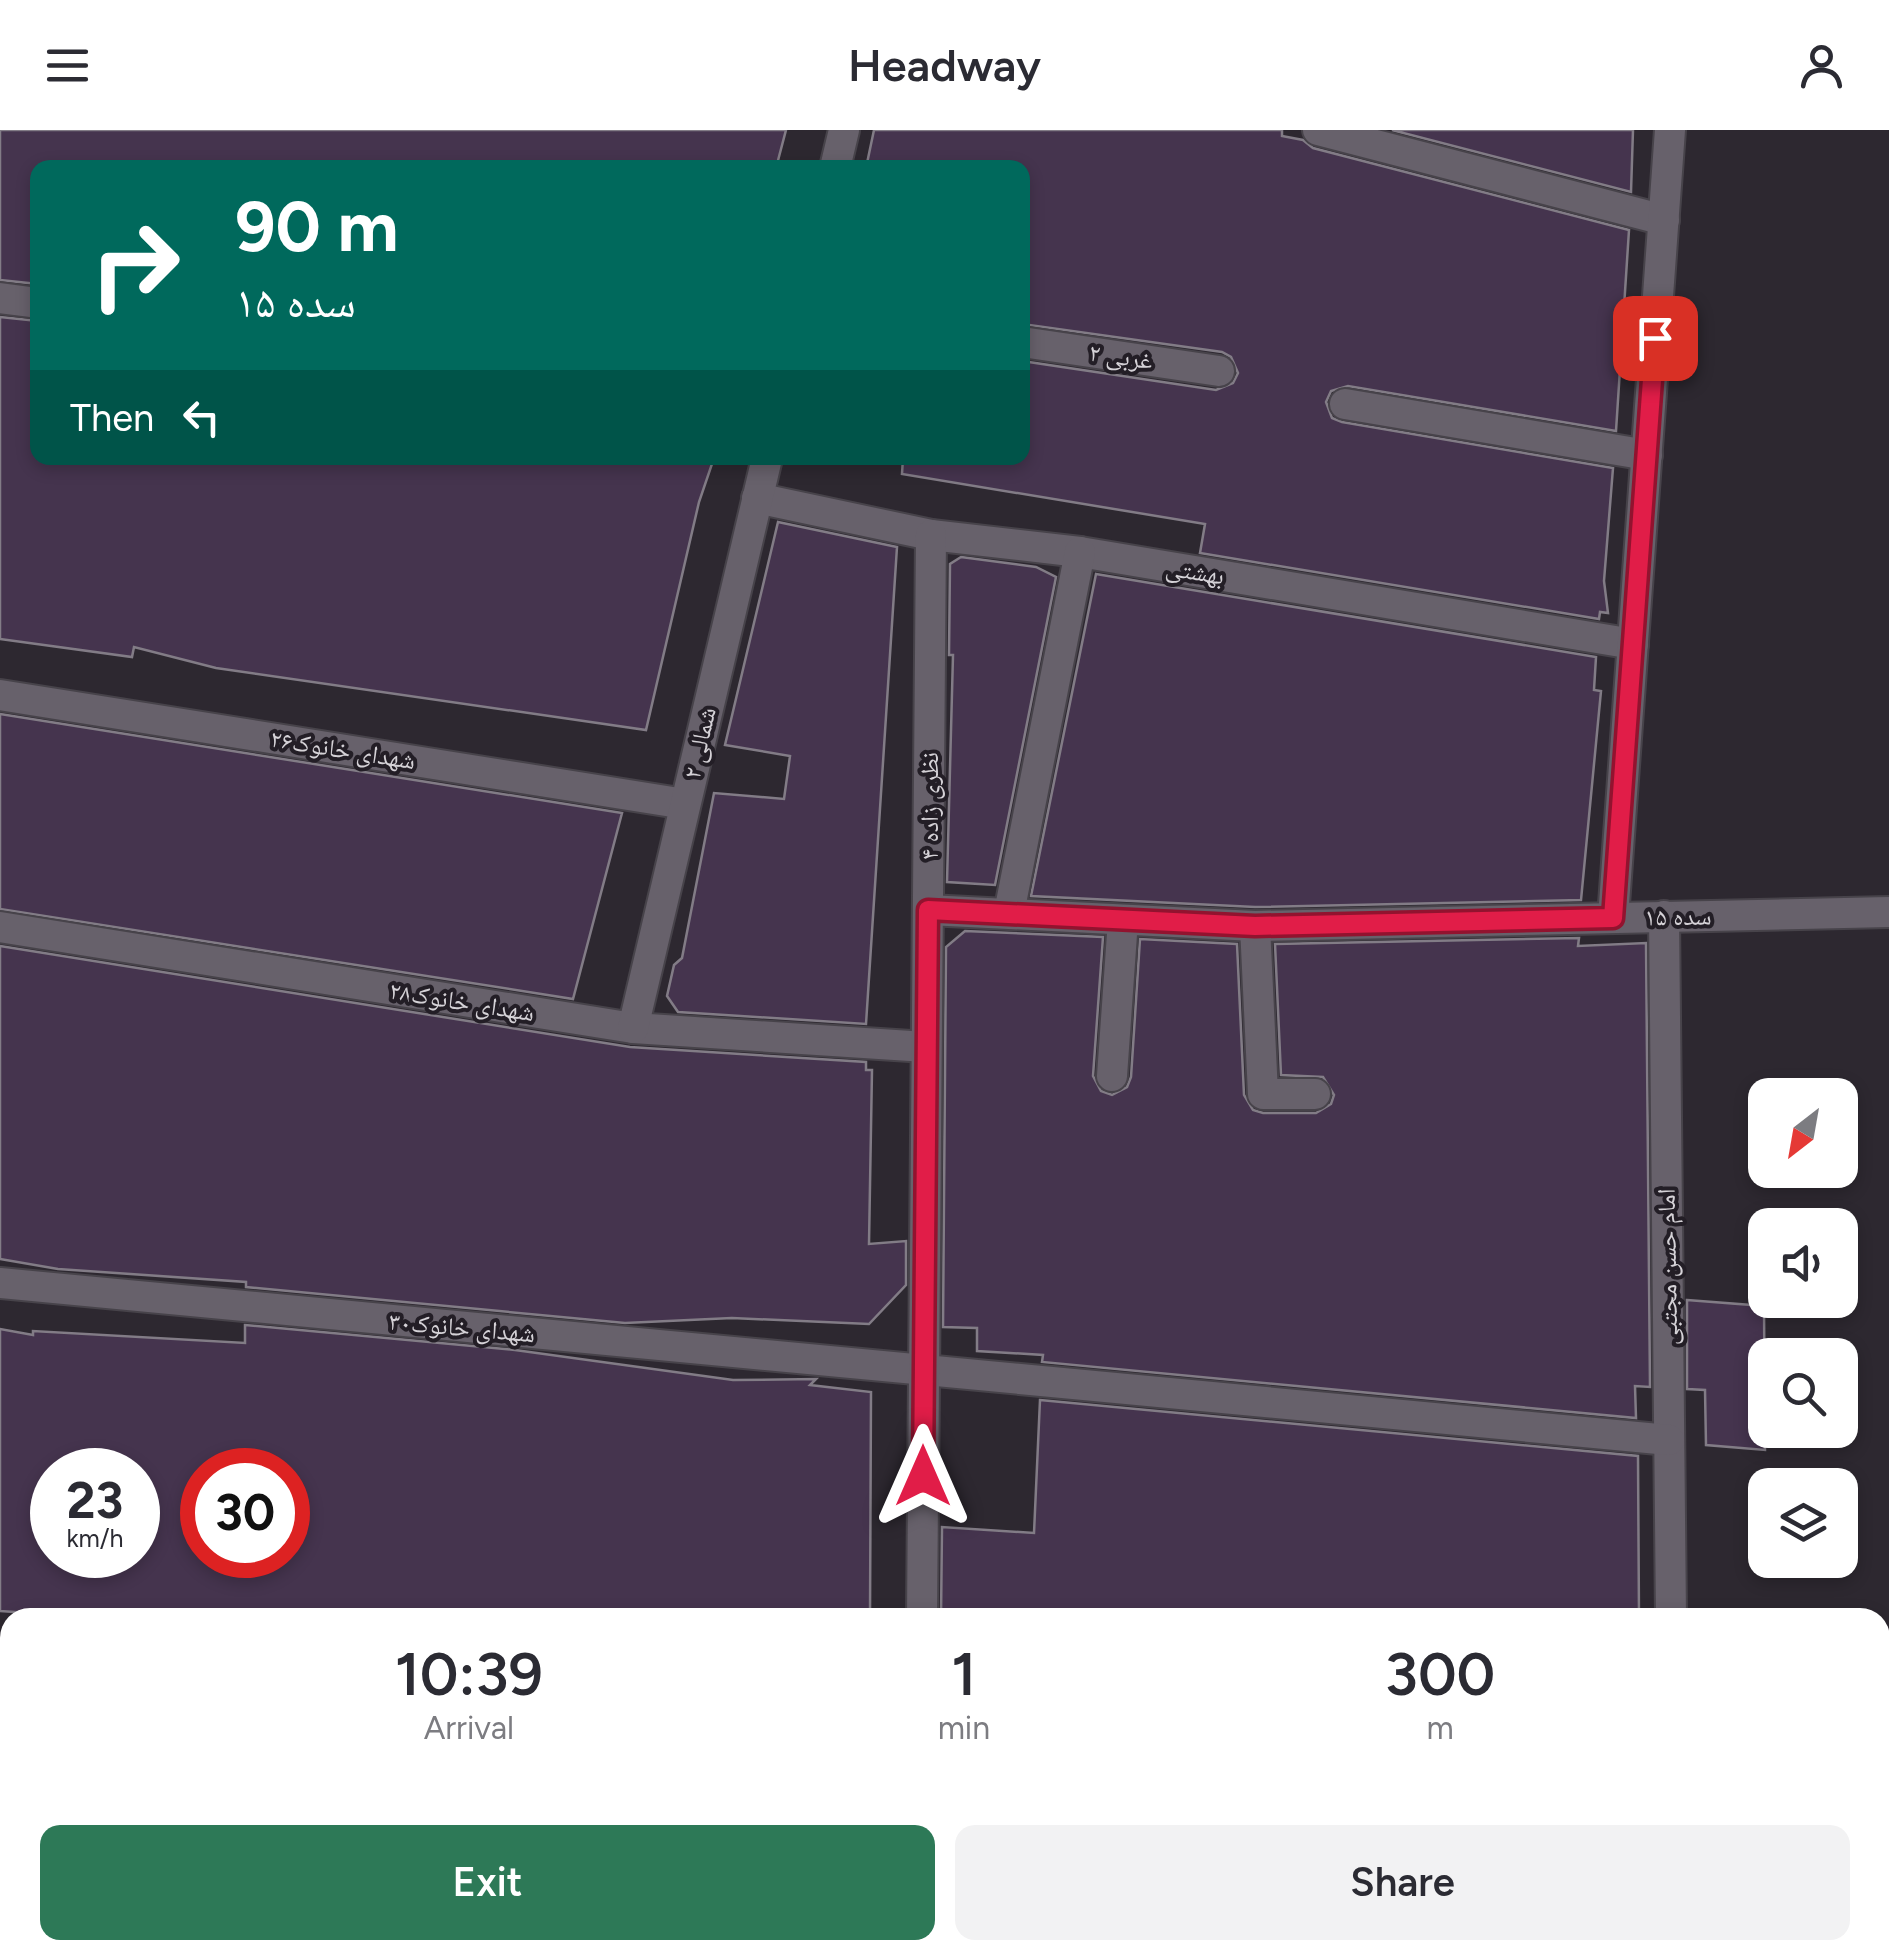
<!DOCTYPE html>
<html lang="en">
<head>
<meta charset="utf-8">
<style>
	:root { --surface:#fff; --page:#f2f2f3; --text:#2b2b33; --muted:#7c7c81; --accent:#2d7957 }
	body { margin:0; font-family:Figtree,"Noto Naskh Arabic",sans-serif; background:var(--page); color:var(--text); height:100vh; display:flex; flex-direction:column; font-size:38px; white-space:nowrap }
	* { box-sizing:border-box; margin:0 }
	p { font-size:32px; color:var(--muted) }
	.icon { flex:none; width:55px; height:55px; fill:none; stroke:currentColor; stroke-width:2; stroke-linecap:round; stroke-linejoin:round }
	.map { position:relative; flex:1; overflow:hidden }
	.drawer { position:absolute; left:0px; top:1478px; width:1890px; height:352px; display:flex; flex-direction:column; background:var(--surface); border-radius:30px 30px 0 0; box-shadow:0 5px 15px #0003 }
	.drawer>* { flex:none }
	.top-card { position:absolute; left:30px; top:30px; width:1000px; height:305px; border-radius:20px; box-shadow:0 5px 15px #0003; background:#00695c; color:#fff; overflow:hidden }
	.needle { width:65px; rotate:211deg }
	.controls { position:absolute; left:1748px; top:948px; display:grid; gap:20px }
	.controls a { display:grid; place-items:center; width:110px; height:110px; border-radius:20px; background:var(--surface); box-shadow:0 5px 15px #0003; font-size:50px }
	.speed { position:absolute; left:30px; top:1318px; display:flex; gap:20px; font-size:50px; font-weight:700; text-align:center }
	.speed>* { display:grid; place-content:center; width:130px; height:130px; border-radius:50%; background:var(--surface); box-shadow:0 5px 15px #0003; line-height:1 }
	.speed small { font-size:25px; font-weight:400 }
	.speed .limit { border:15px solid #d22; background:#fff; color:#111 }
	.pin { position:absolute; display:grid; place-items:center; width:85px; height:85px; color:#fff; margin:-42px; border-radius:20px; box-shadow:0 5px 15px #0006 }
	.me { position:absolute; width:110px; margin:-55px; rotate:0deg; stroke-linejoin:round; filter:drop-shadow(0 0 8px #0008) }
	.turn { display:flex; align-items:center; gap:35px; height:210px; padding:0 40px; font-size:45px }
	.turn .icon { width:130px; height:130px; stroke-width:2.5 }
	.turn b { display:block; font-size:70px; line-height:85px }
	.then { display:flex; align-items:center; height:95px; padding:0 40px; background:#0003; gap:20px; font-size:38px }
	.eta { display:flex; justify-content:space-evenly; align-items:center; height:170px; text-align:center }
	.eta b { font-size:60px; font-weight:600; line-height:70px }
	.primary-button { display:flex; gap:20px; margin-top:auto; padding:20px 40px }
	.primary-button a { flex:1; height:115px; border-radius:20px; background:var(--accent); color:#fff; font-size:40px; font-weight:600; line-height:115px; text-align:center }
	.primary-button a+a { background:var(--page); color:var(--text) }
	header { display:flex; justify-content:space-between; align-items:center; height:130px; padding:0 40px; background:var(--surface); font-size:45px; font-weight:600 }
	.map>svg:first-child { display:block }
</style>
</head>
<body>
<header><svg class="icon" aria-label="menu" viewBox="0 0 24 24"><path d="M4 6h16M4 12h16M4 18h16"/></svg>Headway<svg class="icon" aria-label="person" viewBox="0 0 24 24"><circle cx="12" cy="8" r="4"/><path d="M4 21q1-7 8-7t8 7"/></svg></header>
<div class="map">
<svg width="1889" height="1828" viewBox="0 0 1889 1828">
	<rect width="100%" height="100%" fill="#2d2830"/>
	<g fill="#45344e" stroke="#827c86" stroke-width="2.5" fill-rule="evenodd">
		<polygon points="0,0 786,0 776,38 38,38 38,154 0,150"/>
		<polygon points="874,0 1282,0 1282,6 1303,10 1313,18 1629,100 1616,301 1348,256 1331,261 1326,272 1332,288 1342,292 1613,338 1604,451 1608,483 1600,482 1599,489 1200,423 1205,394 902,344 903,328 1022,328 1022,231 1216,260 1233,253 1238,243 1231,227 1222,222 1022,194 1022,38 866,38"/>
		<polygon points="1392,0 1633,0 1631,62"/>
		<polygon points="0,187 38,191 38,328 714,328 699,372 646,600 216,538 134,517 132,527 0,509"/>
		<polygon points="778,392 897,417 866,894 678,882 667,866 674,835 682,828 714,663 784,669 790,626 725,615"/>
		<polygon points="961,427 1036,437 1056,447 995,755 947,752 953,525 949,525 950,434"/>
		<polygon points="1096,444 1596,527 1594,560 1601,561 1581,770 1255,777 1031,766"/>
		<polygon points="0,584 622,683 573,869 0,779"/>
		<polygon points="965,801 1103,807 1093,946 1101,961 1112,965 1127,957 1131,947 1140,809 1237,814 1244,965 1253,980 1263,983 1316,983 1331,974 1334,965 1323,947 1281,945 1275,814 1579,808 1578,816 1646,813 1650,1257 1635,1256 1636,1288 1042,1232 1043,1225 977,1221 977,1198 943,1197 946,817"/>
		<polygon points="0,816 630,917 866,932 866,940 872,940 869,1114 906,1111 906,1155 869,1194 732,1188 625,1193 246,1157 246,1152 58,1139 0,1129"/>
		<polygon points="1687,1170 1764,1176 1765,1320 1706,1315 1705,1260 1687,1259"/>
		<path d="M245,1195l270,25 218,30 83,-1 -6,6 61,7 -1,226h-769l-101,-7v-282l33,6v-4l212,12zM52,1340h86v85h-86zM202,1340h86v85h-86z"/>
		<polygon points="1040,1270 1638,1326 1639,1488 941,1488 942,1397 1034,1403"/>
	</g>
	<g fill="none" stroke-linecap="round" stroke-linejoin="round">
		<defs>
			<g id="street">
				<polyline points="1318,0 1664,90"/>
				<polyline points="835,38 844,0"/>
				<polyline points="0,168 38,173"/>
				<polyline points="1022,212 1219,241"/>
				<polyline points="1345,274 1647,325"/>
				<polyline points="757,368 931,405 1080,422 1633,514"/>
				<polyline points="0,565 685,674"/>
				<polyline points="928,780 1255,796 1889,782"/>
				<polyline points="1009,783 1080,422"/>
				<polyline points="1664,786 1671,1488"/>
				<polyline points="1613,788 1670,0"/>
				<polyline points="1255,796 1263,964 1315,964"/>
				<polyline points="0,797 633,898 926,917"/>
				<polyline points="633,898 767,328"/>
				<polyline points="1112,946 1123,790"/>
				<polyline points="0,1153 1669,1310"/>
				<polyline points="922,1488 931,405"/>
				<polyline points="0,1529 10,1530"/>
				<polyline points="1880,1680 1889,1681"/>
				<polyline points="919,1828 919,1820"/>
			</g>
		</defs>
		<use href="#street" stroke="#47434a" stroke-width="34"/>
		<use href="#street" stroke="#67616b" stroke-width="30"/>
	</g>
	<g fill="none" stroke-linecap="round" stroke-linejoin="round">
		<defs>
			<polyline id="route" points="923,1346 928,780 1255,796 1613,788 1655,208"/>
		</defs>
		<use href="#route" stroke="#92132f" stroke-width="25"/>
		<use href="#route" stroke="#e11d48" stroke-width="18"/>
	</g>
	<g text-anchor="middle" stroke-width="8" stroke-linejoin="round" paint-order="stroke">
		<g font-size="25" fill="#d5d2d7" stroke="#231e26">
			<text transform="translate(1121 226) rotate(8)" y="9">۲ غربی</text>
			<text transform="translate(1195 441) rotate(9)" y="9">بهشتی</text>
			<text transform="translate(699 613) rotate(-77)" y="9">شمالی ۲</text>
			<text transform="translate(343 619) rotate(9)" y="9">شهدای خانوک۲۶</text>
			<text transform="translate(929 676) rotate(-90)" y="9">نظری زاده ۴</text>
			<text transform="translate(1678 786) rotate(-1)" y="9">سده ۱۵</text>
			<text transform="translate(462 871) rotate(9)" y="9">شهدای خانوک۲۸</text>
			<text transform="translate(1667 1137) rotate(-91)" y="9">امام حسن مجتبی</text>
			<text transform="translate(462 1197) rotate(5)" y="9">شهدای خانوک۳۰</text>
		</g>
	</g>
</svg>
<div class="controls">
<a><svg class="needle" viewBox="-14 -14 28 28"><path d="M0-13l5 13h-10z" fill="#e53935"/><path d="M0 13l5-13h-10z" fill="#7c7c81"/></svg></a>
<a><svg class="icon" aria-label="sound" viewBox="0 0 24 24"><path d="M4 9h4l5-4v14l-5-4H4zM17 9q2 3 0 6"/></svg></a>
<a><svg class="icon" aria-label="search" viewBox="0 0 24 24"><circle cx="10" cy="10" r="6"/><path d="M15 15l6 6"/></svg></a>
<a><svg class="icon" aria-label="layers" viewBox="0 0 24 24"><path d="M12 4l9 5-9 5-9-5zM3 14l9 5 9-5"/></svg></a>
</div>
<div class="speed"><div>23<small>km/h</small></div><div class="limit">30</div></div>
<div class="pin" style="left:1655px;top:208px;background:#d93025"><svg class="icon" aria-label="arrive" viewBox="0 0 24 24"><path d="M6 21V4h12l-3 4 3 4H6"/></svg></div>
<svg class="me" style="left:923px;top:1346px" viewBox="-20 -20 40 40"><path d="M0-17L14 15 0 8-14 15z" fill="#e11d48" stroke="#fff" stroke-width="4"/></svg>
<div class="top-card">
<div class="turn"><svg class="icon" aria-label="right" viewBox="0 0 24 24"><path d="M7 20v-9h11M14 6l5 5-5 5"/></svg><div><b>90 m</b>سده ۱۵</div></div>
<div class="then">Then<svg class="icon" aria-label="left" viewBox="0 0 24 24"><path d="M17 20v-9H6M10 6l-5 5 5 5"/></svg></div>
</div>
<section class="drawer">
<div class="eta">
<div><b>10:39</b><p>Arrival</p></div>
<div><b>1</b><p>min</p></div>
<div><b>300</b><p>m</p></div>
</div>
<div class="primary-button"><a>Exit</a><a>Share</a></div>
</section>
</div>
</body>
</html>
